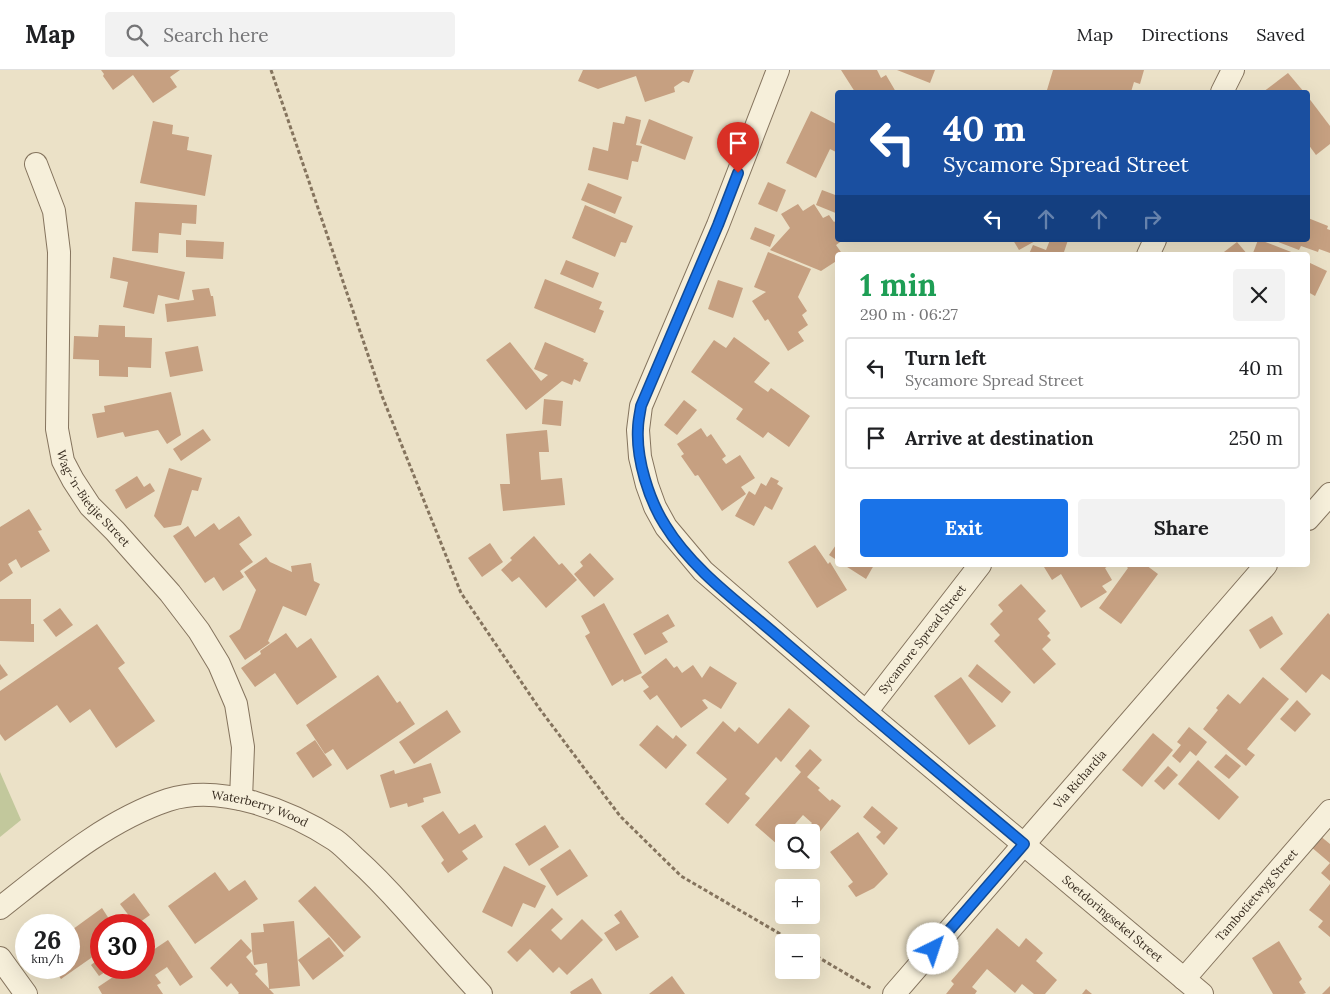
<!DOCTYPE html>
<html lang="en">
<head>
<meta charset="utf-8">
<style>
	:root { --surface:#fff; --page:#f2f2f2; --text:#202124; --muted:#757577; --line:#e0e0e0; --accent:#1a73e8 }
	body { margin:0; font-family:Lora,serif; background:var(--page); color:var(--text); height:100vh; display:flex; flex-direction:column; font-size:19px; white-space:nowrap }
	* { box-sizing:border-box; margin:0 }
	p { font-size:16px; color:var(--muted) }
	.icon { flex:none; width:28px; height:28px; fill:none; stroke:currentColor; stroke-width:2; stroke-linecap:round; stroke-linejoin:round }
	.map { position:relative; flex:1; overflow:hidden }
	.side { position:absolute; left:835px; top:182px; width:475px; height:315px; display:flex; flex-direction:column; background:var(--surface); border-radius:5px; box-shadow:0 5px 20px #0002 }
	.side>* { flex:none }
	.banner { position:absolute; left:835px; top:20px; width:475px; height:152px; border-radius:5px; box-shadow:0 5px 20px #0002; background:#1a4fa0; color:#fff; overflow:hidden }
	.buttons { position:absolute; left:775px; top:754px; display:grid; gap:10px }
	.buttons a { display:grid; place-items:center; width:45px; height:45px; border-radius:5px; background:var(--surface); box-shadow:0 5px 20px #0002; font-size:25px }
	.speed { position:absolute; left:15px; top:844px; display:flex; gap:10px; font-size:25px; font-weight:700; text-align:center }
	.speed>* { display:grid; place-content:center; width:65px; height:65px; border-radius:50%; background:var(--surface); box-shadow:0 5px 20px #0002; line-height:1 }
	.speed small { font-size:12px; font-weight:400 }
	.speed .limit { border:8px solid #d22; background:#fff; color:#111 }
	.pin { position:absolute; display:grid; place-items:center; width:42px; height:42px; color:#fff; margin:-51px -21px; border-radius:50% 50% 50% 0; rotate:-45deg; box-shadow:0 0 5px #0007 }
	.pin .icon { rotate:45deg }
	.me { position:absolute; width:55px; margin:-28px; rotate:41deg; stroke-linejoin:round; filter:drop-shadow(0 0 4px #0008) }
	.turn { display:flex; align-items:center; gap:18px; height:105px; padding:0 25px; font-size:22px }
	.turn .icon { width:65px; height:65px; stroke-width:2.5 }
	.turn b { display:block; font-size:35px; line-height:42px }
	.lanes { display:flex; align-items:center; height:48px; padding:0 25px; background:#0003; justify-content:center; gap:25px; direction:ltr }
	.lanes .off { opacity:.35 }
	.round { display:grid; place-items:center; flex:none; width:52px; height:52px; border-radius:5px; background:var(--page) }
	.head { display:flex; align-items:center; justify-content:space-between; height:85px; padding:0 25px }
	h1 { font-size:30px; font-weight:700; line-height:38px; color:#1e9e55 }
	.primary-button { display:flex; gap:10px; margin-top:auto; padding:10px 25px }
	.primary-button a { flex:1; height:58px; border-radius:5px; background:var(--accent); color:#fff; font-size:20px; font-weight:700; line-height:58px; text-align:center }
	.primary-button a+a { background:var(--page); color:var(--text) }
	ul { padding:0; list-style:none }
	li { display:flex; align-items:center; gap:15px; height:62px; margin:0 10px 8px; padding:0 15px; border:2px solid var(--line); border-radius:5px }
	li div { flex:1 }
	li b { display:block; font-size:19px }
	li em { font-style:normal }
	header { display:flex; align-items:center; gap:30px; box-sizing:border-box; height:70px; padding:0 25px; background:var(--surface); border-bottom:1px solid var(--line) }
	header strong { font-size:24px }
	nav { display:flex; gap:28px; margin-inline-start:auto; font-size:18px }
	.search { width:350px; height:45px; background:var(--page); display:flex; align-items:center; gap:12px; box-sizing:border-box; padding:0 18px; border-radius:5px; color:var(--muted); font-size:19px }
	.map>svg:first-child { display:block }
</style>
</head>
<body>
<header>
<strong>Map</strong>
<div class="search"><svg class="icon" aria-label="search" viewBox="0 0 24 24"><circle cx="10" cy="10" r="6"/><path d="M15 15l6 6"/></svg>Search here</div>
<nav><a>Map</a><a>Directions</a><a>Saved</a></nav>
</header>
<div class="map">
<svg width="1330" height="924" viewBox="0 0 1330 924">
	<rect width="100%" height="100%" fill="#ebe1c7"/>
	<polygon fill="#c2c89c" points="0,702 21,750 0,767"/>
	<g fill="#c6a081">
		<polygon points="101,0 180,0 170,7 177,17 153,33 133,5 113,20 103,6 104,4"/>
		<polygon points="583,0 694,0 689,13 683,11 674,17 675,22 645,32 636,6 598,19 578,11"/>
		<polygon points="841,0 877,0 881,8 886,5 896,22 861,22 860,21 855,22"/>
		<polygon points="897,0 935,0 930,13"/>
		<polygon points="1053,0 1144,0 1140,14 1134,12 1131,22 1056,22 1047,20"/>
		<polygon points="1288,3 1304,22 1263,22"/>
		<polygon points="1308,27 1330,56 1330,74 1316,85 1308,74"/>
		<polygon points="811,41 838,55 838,83 830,79 816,108 786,93"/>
		<polygon points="626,46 641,50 636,75 642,76 638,92 632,91 628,110 588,100 593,77 608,81 613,52 624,54"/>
		<polygon points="649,49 693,67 685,90 640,73"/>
		<polygon points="153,51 173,55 172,64 189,67 187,80 212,85 205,126 140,113"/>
		<polygon points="768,112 786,120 777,142 758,134"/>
		<polygon points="588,113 622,127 615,144 581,130"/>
		<polygon points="822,120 838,126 838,144 816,135"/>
		<polygon points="135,132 197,135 196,154 182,153 181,165 159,163 158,183 132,181"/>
		<polygon points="798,134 803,141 814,134 823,148 829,145 834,152 838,149 838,170 843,170 836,175 843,185 838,185 838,190 821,201 770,180 790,158 781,144"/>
		<polygon points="585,135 633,156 626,173 621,172 615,187 572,168"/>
		<polygon points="1308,148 1328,156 1327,159 1330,160 1330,183 1319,179 1318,182 1301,176 1299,180 1273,170 1308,170"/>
		<polygon points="755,157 775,165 770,177 750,169"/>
		<polygon points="186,170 224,172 223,189 186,187"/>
		<polygon points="1013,170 1037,170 1019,180"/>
		<polygon points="1050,170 1068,170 1063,185 1029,184 1033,175 1046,180"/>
		<polygon points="1258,170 1260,170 1299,185 1259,185 1253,183"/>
		<polygon points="1237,172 1248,185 1220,185"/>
		<polygon points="768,182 811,199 798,227 807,241 802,245 808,255 798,262 804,271 788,281 768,249 765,251 752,231 766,222 754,217"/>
		<polygon points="113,187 185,202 179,230 158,225 154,244 123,237 128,212 110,208"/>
		<polygon points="566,190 599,203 593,218 560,204"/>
		<polygon points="1308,192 1327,201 1315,226 1308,222"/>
		<polygon points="545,209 602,232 599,239 604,241 595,263 534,238"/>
		<polygon points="718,210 743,218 733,248 708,239"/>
		<polygon points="209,218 211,226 213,226 216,246 167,252 165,234 194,230 192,220"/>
		<polygon points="99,255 125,256 125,267 152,268 151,298 128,297 128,307 99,306 99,290 73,289 74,266 98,267"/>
		<polygon points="734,267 770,293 754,312 768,322 771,318 810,346 789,377 768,362 763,368 736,349 743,339 691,302 714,270 726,278"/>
		<polygon points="510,272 541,311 548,305 534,299 545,272 584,289 583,291 588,293 580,312 574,309 572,315 562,311 526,340 486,290"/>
		<polygon points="198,276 203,301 170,307 165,282"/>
		<polygon points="171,322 181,365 167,374 158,360 125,367 123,362 97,368 92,344 105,342 104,336"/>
		<polygon points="544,329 563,331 561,356 542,354"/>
		<polygon points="684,330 697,340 677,365 664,355"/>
		<polygon points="701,358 707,367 711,364 726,386 722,389 726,394 740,385 755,408 741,417 746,424 722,441 698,405 695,406 681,386 684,384 677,374"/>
		<polygon points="203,359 211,370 181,391 173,379"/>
		<polygon points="547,360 549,382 539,382 541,410 562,408 565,435 503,441 500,414 510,414 506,364"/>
		<polygon points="169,398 202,408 198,421 192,420 181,455 164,458 154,446"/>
		<polygon points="137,406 144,417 150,413 155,421 126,439 115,420"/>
		<polygon points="771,407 779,411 777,414 783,418 772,440 765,436 754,456 735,446 749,421 755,425 761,413 766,416"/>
		<polygon points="29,439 42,460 38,461 50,481 21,498 16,489 8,494 13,503 0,512 0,457"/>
		<polygon points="239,446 252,465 239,474 253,492 240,501 244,507 223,521 214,507 205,513 173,466 188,456 195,467 214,453 219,460"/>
		<polygon points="534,466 559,495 562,493 577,510 546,538 519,507 512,512 501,500 512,490 510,488"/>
		<polygon points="838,472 838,491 829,485"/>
		<polygon points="490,473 503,492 482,507 468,488"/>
		<polygon points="815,475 828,494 830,492 847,520 817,538 788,492"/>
		<polygon points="590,483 614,509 594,527 574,504 583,496 580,492"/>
		<polygon points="266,487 270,492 292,502 291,496 311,493 314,511 320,514 306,546 283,536 268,571 270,573 245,590 229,566 240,559 256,520 244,502"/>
		<polygon points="844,495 874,495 866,509"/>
		<polygon points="1046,495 1110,495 1105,498 1112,510 1102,516 1107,522 1081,538 1061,504 1052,510 1044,497"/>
		<polygon points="1125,495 1146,495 1158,504 1121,554 1099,538 1128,498"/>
		<polygon points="1021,514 1046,541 1038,549 1050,563 1047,566 1051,570 1042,579 1056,594 1034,614 994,571 1000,565 990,554 1003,541 998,535"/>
		<polygon points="0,529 31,529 31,554 34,554 34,572 0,571"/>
		<polygon points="604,533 642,603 624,612 623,609 612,616 585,566 590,563 581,546"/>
		<polygon points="60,538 73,555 56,567 43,550"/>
		<polygon points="1328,543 1330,545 1330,610 1322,604 1306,623 1280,599"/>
		<polygon points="668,544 675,556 662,563 668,572 645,585 633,564"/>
		<polygon points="1272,546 1283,564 1260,579 1249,560"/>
		<polygon points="97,554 125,593 118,598 155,651 116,678 90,639 70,653 57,635 5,671 0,664 0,621"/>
		<polygon points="286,563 297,578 311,568 337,607 297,635 275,603 255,617 241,598 261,584 260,581"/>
		<polygon points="666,588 674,598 677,596 682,603 693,595 702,608 710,596 737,613 721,639 705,629 702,630 708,638 681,658 657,625 650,630 643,621 649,617 641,607"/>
		<polygon points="0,594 8,605 0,610"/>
		<polygon points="977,594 1011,622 1002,633 968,606"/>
		<polygon points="378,605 397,633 400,631 415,654 347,700 333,679 325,684 306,655"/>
		<polygon points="961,607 996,656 969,675 934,626"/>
		<polygon points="1263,607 1289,629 1247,679 1255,685 1246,696 1203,659 1218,640 1216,638 1228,624 1240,634"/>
		<polygon points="1297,630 1311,644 1295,662 1280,649"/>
		<polygon points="789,638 810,656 781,692 776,687 745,724 750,728 728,754 705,734 727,709 696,683 723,651 735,662 739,657 758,674"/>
		<polygon points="447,640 461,662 414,694 399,672"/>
		<polygon points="657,655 673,669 676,665 687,675 666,699 639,675"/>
		<polygon points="1189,657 1207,672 1196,686 1190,681 1180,693 1172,686 1181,675 1177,672"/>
		<polygon points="1153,663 1173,680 1142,717 1122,700"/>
		<polygon points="315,670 332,695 313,708 296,683"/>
		<polygon points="810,679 822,690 807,707 820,718 818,720 830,731 832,729 841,736 813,770 811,762 804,762 812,753 803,745 788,762 784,762 784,768 778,775 755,755 801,702 795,696"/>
		<polygon points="1226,684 1241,696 1229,709 1214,697"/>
		<polygon points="1198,690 1239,727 1219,750 1178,714"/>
		<polygon points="431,693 441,723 423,728 424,732 408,737 407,733 390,738 380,705 394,700 395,704"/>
		<polygon points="1168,696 1178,705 1164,720 1154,711"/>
		<polygon points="872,736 898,758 884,775 876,767 881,762 863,747"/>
		<polygon points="443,741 459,764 475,754 483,767 462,781 468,789 448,803 441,793 444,790 421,756"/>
		<polygon points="545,755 559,777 529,796 515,774"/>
		<polygon points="858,762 888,804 874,818 856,827 848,816 853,812 830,782"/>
		<polygon points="1319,765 1330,774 1330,811 1321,803 1330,793 1310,776"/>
		<polygon points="570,779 588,806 557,826 540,799"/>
		<polygon points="504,796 546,816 535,838 523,833 512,857 482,842"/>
		<polygon points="215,802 229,821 245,810 258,829 195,874 168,836"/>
		<polygon points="1330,814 1330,867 1318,857 1323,851 1309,840"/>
		<polygon points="315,816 361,867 344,882 298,831"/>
		<polygon points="134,823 150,845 136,855 120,834"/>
		<polygon points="102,838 113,855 101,855 101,881 61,909 53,898 69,898 69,862"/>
		<polygon points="552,838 563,849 551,860 561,870 582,849 603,870 567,905 559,897 553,903 530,879 517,892 507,882"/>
		<polygon points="621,840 639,867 616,881 604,863 620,853 614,845"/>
		<polygon points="294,851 300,916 269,919 267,893 254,895 252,881 246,887 258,901 255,904 274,924 238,924 239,923 231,913 227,917 210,898 241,869 252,881 251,863 264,862 263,854"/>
		<polygon points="997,858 1019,877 1026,868 1043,883 1036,891 1057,910 1045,924 1034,924 1022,914 1015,923 987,899 972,917 977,921 975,924 946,924 954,914 951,911"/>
		<polygon points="329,867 344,886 313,910 298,890"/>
		<polygon points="168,870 193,907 180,916 167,897 155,905 161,913 157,915 163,924 102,924 98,917 122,901 119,898 144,898 144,886"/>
		<polygon points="1279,871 1302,909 1299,912 1306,923 1303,924 1273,924 1252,888"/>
		<polygon points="101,887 101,898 111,898 99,906 91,895"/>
		<polygon points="672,906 685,924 649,924"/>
		<polygon points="592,908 602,924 571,924 570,922"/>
		<polygon points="1330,916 1330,924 1322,924"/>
		<polygon points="1086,919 1092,924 1082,924"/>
	</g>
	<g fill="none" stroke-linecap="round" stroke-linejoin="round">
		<defs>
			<g id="minor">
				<path id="s1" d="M778,0l-60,155 -77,181 -3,24 2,27 7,28 8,22 11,20 37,44 163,141 336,282"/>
				<polyline points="1222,22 1233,0"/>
				<path id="s2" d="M36,94l18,47 5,41 -2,177 6,32 10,19 17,26 25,25 55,62 29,38 20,33 17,40 7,43 -2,52"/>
				<polyline points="1148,185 1155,170"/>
				<polyline points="1308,449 1330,424"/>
				<path id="s3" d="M866,642l114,-147"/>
				<path id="s4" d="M0,838c51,-40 105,-87 168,-108 53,-17 123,11 167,40 7,5 14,12 20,18 18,16 34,33 50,51 25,28 50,57 76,85"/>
				<polyline points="0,888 26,924"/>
				<path id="s5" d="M1184,909l146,-168"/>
				<path id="s6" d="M894,924l372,-429"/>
			</g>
		</defs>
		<use href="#minor" stroke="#85745e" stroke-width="24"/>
		<g stroke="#85745e" stroke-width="3" stroke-dasharray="4 2.5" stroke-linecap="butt">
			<polyline points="271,0 382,326 461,523 539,638 620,746 681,806 794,872"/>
			<polyline points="811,883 872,919"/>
		</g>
		<use href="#minor" stroke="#f6efda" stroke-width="22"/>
	</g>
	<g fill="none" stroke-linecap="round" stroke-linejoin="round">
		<defs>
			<path id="route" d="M738,103l-20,52 -77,181c-1,7 -3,15 -3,22 -2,31 11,72 27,97 28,46 76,79 116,114 80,69 162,137 243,205l-91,105"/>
		</defs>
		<use href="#route" stroke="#114b97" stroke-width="12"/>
		<use href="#route" stroke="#1a73e8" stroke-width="9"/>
	</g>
	<g text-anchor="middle" stroke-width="5" stroke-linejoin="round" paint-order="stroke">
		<g font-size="12" fill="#372c20" stroke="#f3ecd6">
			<text dy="4" stroke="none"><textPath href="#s2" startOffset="349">Wag-'n-Bietjie Street</textPath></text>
			<text dy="4" stroke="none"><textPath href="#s3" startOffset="92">Sycamore Spread Street</textPath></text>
			<text dy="4" stroke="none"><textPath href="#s6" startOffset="284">Via Richardia</textPath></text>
			<text dy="4" stroke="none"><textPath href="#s4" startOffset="295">Waterberry Wood</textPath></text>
			<text dy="4" stroke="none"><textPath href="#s5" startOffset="111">Tambotietwyg Street</textPath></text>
			<text dy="4" stroke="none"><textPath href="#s1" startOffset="1084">Soetdoringsekel Street</textPath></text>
		</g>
	</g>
</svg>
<div class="buttons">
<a><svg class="icon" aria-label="search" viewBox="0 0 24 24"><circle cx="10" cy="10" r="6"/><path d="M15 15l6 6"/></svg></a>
<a>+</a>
<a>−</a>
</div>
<div class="speed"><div>26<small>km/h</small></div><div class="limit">30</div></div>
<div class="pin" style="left:738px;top:103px;background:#d93025"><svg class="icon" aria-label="arrive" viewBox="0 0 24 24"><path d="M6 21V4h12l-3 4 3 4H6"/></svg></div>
<svg class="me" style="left:933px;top:879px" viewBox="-20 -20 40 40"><circle r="19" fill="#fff"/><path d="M0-13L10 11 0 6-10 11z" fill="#1a73e8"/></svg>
<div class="banner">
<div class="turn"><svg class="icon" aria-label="left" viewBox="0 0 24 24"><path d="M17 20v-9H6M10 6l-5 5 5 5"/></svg><div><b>40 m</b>Sycamore Spread Street</div></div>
<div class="lanes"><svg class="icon" aria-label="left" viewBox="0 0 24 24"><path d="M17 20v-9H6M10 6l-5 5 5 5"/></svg><svg class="icon off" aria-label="ahead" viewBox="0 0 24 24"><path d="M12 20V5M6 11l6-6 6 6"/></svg><svg class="icon off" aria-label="ahead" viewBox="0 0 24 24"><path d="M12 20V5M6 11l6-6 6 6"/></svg><svg class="icon off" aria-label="right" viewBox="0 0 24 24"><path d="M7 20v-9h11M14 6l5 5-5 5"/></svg></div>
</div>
<section class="side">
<div class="head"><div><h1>1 min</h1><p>290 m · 06:27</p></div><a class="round"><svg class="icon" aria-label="close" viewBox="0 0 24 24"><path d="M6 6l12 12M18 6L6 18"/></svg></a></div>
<ul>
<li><svg class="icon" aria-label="left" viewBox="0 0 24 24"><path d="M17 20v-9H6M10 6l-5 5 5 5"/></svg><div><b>Turn left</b><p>Sycamore Spread Street</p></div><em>40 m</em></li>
<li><svg class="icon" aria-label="arrive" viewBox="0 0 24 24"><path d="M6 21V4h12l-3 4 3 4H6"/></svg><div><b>Arrive at destination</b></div><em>250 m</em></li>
</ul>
<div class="primary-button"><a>Exit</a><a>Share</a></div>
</section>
</div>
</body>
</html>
